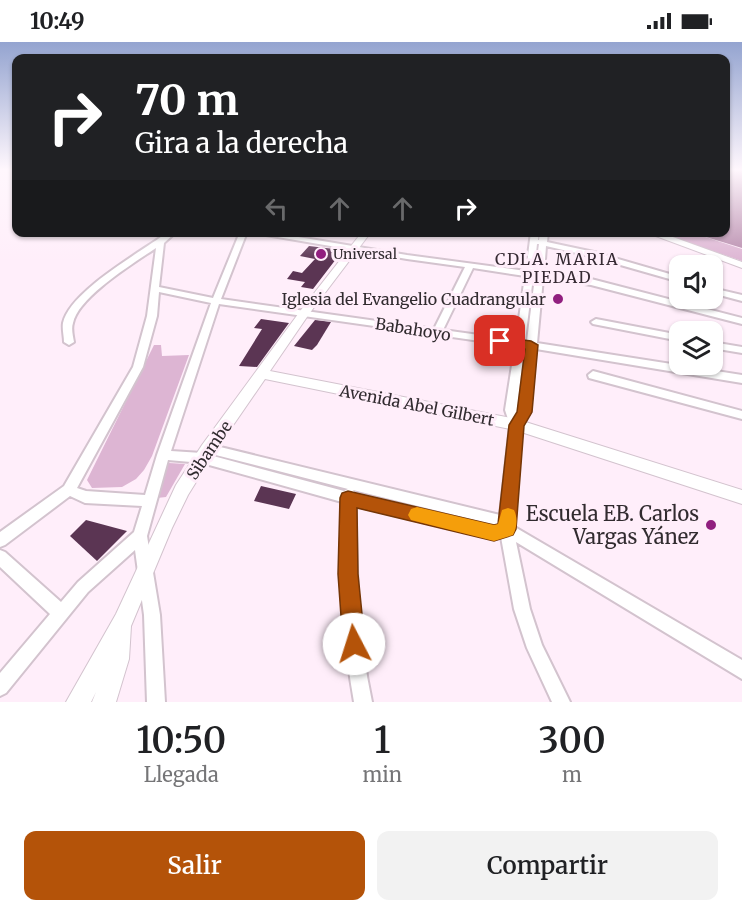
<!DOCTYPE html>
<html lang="es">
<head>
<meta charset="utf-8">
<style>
	:root { --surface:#fff; --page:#f2f2f2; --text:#202124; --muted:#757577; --accent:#b45309 }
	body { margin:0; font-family:Merriweather,serif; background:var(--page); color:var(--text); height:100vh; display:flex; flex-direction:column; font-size:22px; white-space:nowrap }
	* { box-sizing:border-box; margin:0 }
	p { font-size:20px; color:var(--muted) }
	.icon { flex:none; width:33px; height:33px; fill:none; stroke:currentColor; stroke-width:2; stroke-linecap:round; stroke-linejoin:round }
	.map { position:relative; height:660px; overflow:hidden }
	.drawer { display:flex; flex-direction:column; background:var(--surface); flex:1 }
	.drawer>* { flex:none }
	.guide { position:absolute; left:12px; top:12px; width:718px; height:183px; border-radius:12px; box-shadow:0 2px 4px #0004; background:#202124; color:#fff; overflow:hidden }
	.fabs { position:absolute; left:669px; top:213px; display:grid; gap:12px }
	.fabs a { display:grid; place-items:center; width:54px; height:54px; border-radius:12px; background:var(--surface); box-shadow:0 2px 4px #0004; font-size:30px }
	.pin { position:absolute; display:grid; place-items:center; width:51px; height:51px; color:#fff; margin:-26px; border-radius:12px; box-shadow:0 3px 9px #0006 }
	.me { position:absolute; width:66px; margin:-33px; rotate:355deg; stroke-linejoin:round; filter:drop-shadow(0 0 4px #0008) }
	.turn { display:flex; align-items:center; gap:21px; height:126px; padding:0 24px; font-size:27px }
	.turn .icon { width:78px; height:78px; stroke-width:2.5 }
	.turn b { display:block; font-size:42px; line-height:51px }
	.lanes { display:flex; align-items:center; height:57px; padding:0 24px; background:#0003; justify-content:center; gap:30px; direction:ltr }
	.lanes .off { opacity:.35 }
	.eta { display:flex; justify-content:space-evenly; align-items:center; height:102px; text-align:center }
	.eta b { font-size:36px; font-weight:600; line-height:42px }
	.action { display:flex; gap:12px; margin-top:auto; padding:12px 24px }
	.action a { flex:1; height:69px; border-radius:12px; background:var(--accent); color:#fff; font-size:24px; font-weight:600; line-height:69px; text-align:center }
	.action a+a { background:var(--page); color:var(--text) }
	.status { display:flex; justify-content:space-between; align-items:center; height:42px; padding:0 30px; background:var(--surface); direction:ltr }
	.status svg { height:16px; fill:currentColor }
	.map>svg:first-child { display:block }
</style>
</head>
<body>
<div class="status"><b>10:49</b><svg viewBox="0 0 49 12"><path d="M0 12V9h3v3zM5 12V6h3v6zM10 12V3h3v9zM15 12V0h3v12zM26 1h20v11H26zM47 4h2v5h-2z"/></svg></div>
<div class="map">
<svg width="742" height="660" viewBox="0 0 742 660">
	<rect width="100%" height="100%" fill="#ffeefa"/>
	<g fill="#ddb5d3">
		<polygon points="660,191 693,191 742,207 742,219"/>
		<polygon points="154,303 161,303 162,314 189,313 152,414 144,428 136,437 122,445 92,446 87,438"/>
		<polygon points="169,421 185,422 166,455 157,456 166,423"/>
	</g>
	<polygon fill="#b78bac" points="726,128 742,128 742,206 693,191 726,190"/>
	<g fill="#5b3553">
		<polygon points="309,204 343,208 313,247 301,245 305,240 287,237 293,229 302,231 315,217 300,214"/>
		<polygon points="261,277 289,281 257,325 239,324 262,287 254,286"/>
		<polygon points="315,278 331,280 317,303 312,308 294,304"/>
		<polygon points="261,444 296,452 289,467 254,459"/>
		<polygon points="86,478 127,489 97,519 70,494"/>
	</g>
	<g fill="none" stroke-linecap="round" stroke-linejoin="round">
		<defs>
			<g id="minor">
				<path d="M168,190h8l-12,11 -5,44 54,11 27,-66h7l-26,67 213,30 31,-62 -58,-8 -159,-27h20l139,23 119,16 5,-39h8l-1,8h1l1,-8h8l-1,10 47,10 86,25v5l-91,-26 -43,-10 -2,27 47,6 151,39v6l-151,-39 -48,-7 -6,65 205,32v8l-206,-34 -6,63 -8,13 -9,101 229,134v19l-226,-137 14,67 12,36 28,57h-18l-25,-54 -13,-39 -13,-72 -7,2 -138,-33c0,66 2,131 16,196h-18c-12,-66 -13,-133 -12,-200l-140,-39 -34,-3 -21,76 13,79 5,87h-18l-3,-87 -9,-65 -47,42 -82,101 -6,3v-23l50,-59 -50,-47v-17l5,2 56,50 17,-20 56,-50 8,-26 -57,-3 -15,-7 -65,49 -5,2v-15l64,-46 69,-119 14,-51 9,-68c-22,15 -78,49 -83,75 -2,6 0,13 1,19l-5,3 -5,-3c0,-6 -2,-13 -1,-19 7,-32 78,-71 105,-91zM537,202h2l-4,28h-1zM473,226l52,8 -9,64 -73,-10zM533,235h2l-8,64h-2zM159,250l52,11 -54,152 -12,40 -59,-4 -9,-3 66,-121 14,-51zM219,262l296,42 -10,64 5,15 -10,90 -292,-71 -4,2 -2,3 2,3 144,37 -4,2 -142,-38 -31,-2zM524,305h2l-8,66 -1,-3zM353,448l138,34 3,3 -138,-33z"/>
				<polygon points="712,246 742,253 742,259 712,251"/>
				<polygon points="596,277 680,293 680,299 593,282 591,280"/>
				<polygon points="712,300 742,305 742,311 712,306"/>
				<polygon points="593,329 742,369 742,377 589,336 588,333"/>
			</g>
			<g id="tertiary">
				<polygon points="362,190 371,190 309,272 270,329 516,377 742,448 742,462 515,388 265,337 214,411 188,453 172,486 131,584 129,617 116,660 92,660 96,650 91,660 66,660 116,572 176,443 202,403 301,268"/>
				<polygon points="645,190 659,190 742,220 742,226"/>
			</g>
		</defs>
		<use href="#minor" stroke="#d3c3ce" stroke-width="4"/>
		<use href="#tertiary" stroke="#d3c3ce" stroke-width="2"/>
		<use href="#minor" fill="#fff" fill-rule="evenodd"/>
		<use href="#tertiary" fill="#fff" fill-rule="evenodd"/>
	</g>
	<linearGradient id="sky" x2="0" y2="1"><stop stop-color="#94a4d0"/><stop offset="0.58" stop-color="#fff7fd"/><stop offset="1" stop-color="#fff7fd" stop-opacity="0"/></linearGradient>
	<rect width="742" height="220" fill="url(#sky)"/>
	<polygon fill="#b45309" stroke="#753606" stroke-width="1.5" points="500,295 531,299 538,303 532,370 524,384 516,487 513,493 494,499 357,466 358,532 365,602 361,609 354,612 346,609 343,602 338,532 340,456 342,451 348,449 494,483 498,482 509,383 517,370 525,307 495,302 493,299 495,297"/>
	<path fill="#f59e0b" d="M417,465l77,18 4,-1 4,-14 6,-2 6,2c4,8 3,17 -1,25l-19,6 -83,-21 -3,-5 3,-6z"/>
	<g fill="#911f7f" stroke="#ffeefa" stroke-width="2">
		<circle cx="321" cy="212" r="6"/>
		<circle cx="558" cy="257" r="6"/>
		<circle cx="711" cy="483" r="6"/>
	</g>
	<g text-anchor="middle" stroke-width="6" stroke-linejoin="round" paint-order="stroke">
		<g font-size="14" fill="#312b2f" stroke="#ffeefa" text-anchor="start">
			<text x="333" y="217">Universal</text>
		</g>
		<g font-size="16" letter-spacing="1.5" fill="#362a33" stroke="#ffeefa">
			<text x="557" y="223">CDLA. MARIA<tspan x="557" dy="18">PIEDAD</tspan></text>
		</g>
		<g font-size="16" fill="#312b2f" stroke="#ffeefa" text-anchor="end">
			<text x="546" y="263">Iglesia del Evangelio Cuadrangular</text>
		</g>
		<g font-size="16" fill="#312b2f" stroke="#ffeefa">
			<text transform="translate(413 287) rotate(9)" y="6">Babahoyo</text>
			<text transform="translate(417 363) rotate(11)" y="6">Avenida Abel Gilbert</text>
			<text transform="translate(209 408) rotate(-56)" y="6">Sibambe</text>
		</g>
		<g font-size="20" fill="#312b2f" stroke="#ffeefa" text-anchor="end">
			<text x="699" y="479">Escuela EB. Carlos<tspan x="699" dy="23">Vargas Yánez</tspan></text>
		</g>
	</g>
</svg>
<div class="fabs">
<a><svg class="icon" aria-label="sound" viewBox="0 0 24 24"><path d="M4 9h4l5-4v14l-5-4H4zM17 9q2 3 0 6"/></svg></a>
<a><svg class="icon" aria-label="layers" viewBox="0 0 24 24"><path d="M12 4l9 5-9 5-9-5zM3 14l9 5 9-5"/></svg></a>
</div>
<div class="pin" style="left:500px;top:299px;background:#d93025"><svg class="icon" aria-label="arrive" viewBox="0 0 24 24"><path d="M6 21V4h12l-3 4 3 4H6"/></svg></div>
<svg class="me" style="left:354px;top:602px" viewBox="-20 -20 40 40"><circle r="19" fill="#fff"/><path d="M0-13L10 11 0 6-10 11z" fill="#b45309"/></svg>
<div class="guide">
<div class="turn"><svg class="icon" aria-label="right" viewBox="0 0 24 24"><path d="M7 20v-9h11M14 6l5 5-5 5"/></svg><div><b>70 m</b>Gira a la derecha</div></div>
<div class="lanes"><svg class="icon off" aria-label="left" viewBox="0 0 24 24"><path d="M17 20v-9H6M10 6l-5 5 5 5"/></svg><svg class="icon off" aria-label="ahead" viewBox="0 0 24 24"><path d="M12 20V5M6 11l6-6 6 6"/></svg><svg class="icon off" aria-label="ahead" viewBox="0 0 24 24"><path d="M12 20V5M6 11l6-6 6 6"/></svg><svg class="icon" aria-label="right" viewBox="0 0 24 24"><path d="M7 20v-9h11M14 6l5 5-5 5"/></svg></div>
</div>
</div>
<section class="drawer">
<div class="eta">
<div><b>10:50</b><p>Llegada</p></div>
<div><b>1</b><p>min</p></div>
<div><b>300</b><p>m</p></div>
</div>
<div class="action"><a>Salir</a><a>Compartir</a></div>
</section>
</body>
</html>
